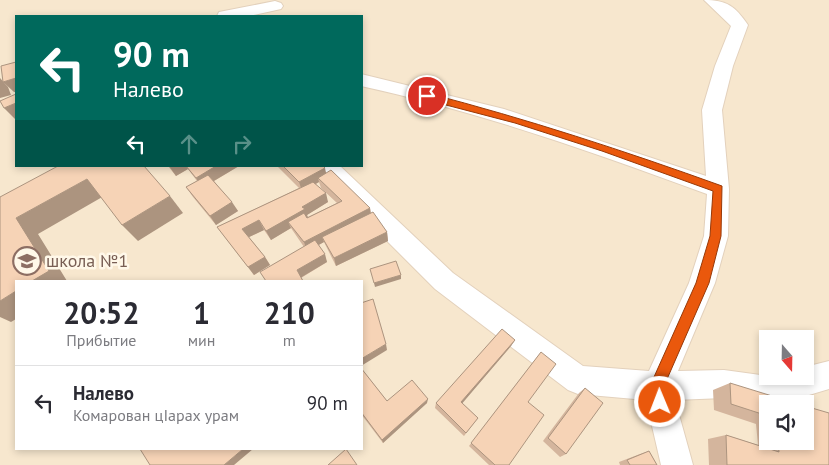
<!DOCTYPE html>
<html lang="ru">
<head>
<meta charset="utf-8">
<style>
	:root { --surface:#fff; --page:#f2f2f3; --text:#2b2b33; --muted:#7c7c81; --line:#e1e1e2 }
	body { margin:0; font-family:"PT Sans",sans-serif; background:var(--page); color:var(--text); height:100vh; display:flex; flex-direction:column; font-size:19px; white-space:nowrap }
	* { box-sizing:border-box; margin:0 }
	p { font-size:16px; color:var(--muted) }
	.icon { flex:none; width:28px; height:28px; fill:none; stroke:currentColor; stroke-width:2; stroke-linecap:round; stroke-linejoin:round }
	.map { position:relative; flex:1; overflow:hidden }
	.drawer { position:absolute; left:15px; top:280px; width:348px; height:170px; display:flex; flex-direction:column; background:var(--surface); border-radius:0px; box-shadow:0 2px 8px #0003 }
	.drawer>* { flex:none }
	.guide { position:absolute; left:15px; top:15px; width:348px; height:152px; border-radius:0px; box-shadow:0 2px 8px #0003; background:#00695c; color:#fff; overflow:hidden }
	.needle { width:32px; rotate:160deg }
	.controls { position:absolute; left:759px; top:330px; display:grid; gap:10px }
	.controls a { display:grid; place-items:center; width:55px; height:55px; border-radius:0px; background:var(--surface); box-shadow:0 2px 8px #0003; font-size:25px }
	.pin { position:absolute; display:grid; place-items:center; width:42px; height:42px; color:#fff; margin:-21px; border:2px solid #fff; border-radius:50%; box-shadow:0 1px 5px #0007 }
	.me { position:absolute; width:55px; margin:-28px; rotate:359deg; stroke-linejoin:round; filter:drop-shadow(0 0 4px #0008) }
	.turn { display:flex; align-items:center; gap:18px; height:105px; padding:0 15px; font-size:22px }
	.turn .icon { width:65px; height:65px; stroke-width:2.5 }
	.turn b { display:block; font-size:35px; line-height:42px }
	.lanes { display:flex; align-items:center; height:48px; padding:0 15px; background:#0003; justify-content:center; gap:25px; direction:ltr }
	.lanes .off { opacity:.35 }
	.eta { display:flex; justify-content:space-evenly; align-items:center; height:85px; text-align:center }
	.eta b { font-size:30px; font-weight:700; line-height:35px }
	ul { padding:0; list-style:none }
	li { display:flex; align-items:center; gap:15px; height:75px; padding:0 15px; border-top:1px solid var(--line) }
	li div { flex:1 }
	li b { display:block; font-size:19px }
	li em { font-style:normal }
	.map>svg:first-child { display:block }
</style>
</head>
<body>
<div class="map">
<svg width="829" height="465" viewBox="0 0 829 465">
	<rect width="100%" height="100%" fill="#fef4e1"/>
	<path fill="#f7e7ce" fill-rule="evenodd" d="M0,0h829v465h-829zM16,16h345v150h-345zM16,281h345v168h-345zM768,339h37v37h-37zM768,404h37v37h-37z"/>
	<g fill="none" stroke-linecap="round" stroke-linejoin="round">
		<defs>
			<g id="street">
				<path d="M704,0c23,0 31,6 44,25l-15,41 -11,44 7,79 -1,47 -13,47 -37,88 46,-1 44,6h37v-9l24,-6v28l-20,6 4,9 -5,10 -3,2v-12l-37,1 -44,-7 -49,2 18,65h-32l-15,-65 -68,-6 -10,-4 -133,-101 -117,-117 -3,-6h25l113,107 130,93 66,5 40,-88 15,-47 3,-42c-114,-42 -227,-82 -346,-108v-12l143,35 202,67 -4,-66 13,-44 16,-40z"/>
				<polygon points="275,1 281,3 283,6 281,9 249,16 217,16 219,12"/>
			</g>
		</defs>
		<use href="#street" stroke="#e3d1bc" stroke-width="2"/>
		<use href="#street" fill="#fff" fill-rule="evenodd"/>
	</g>
	<g fill="#d4b59d" fill-rule="evenodd">
		<polygon points="168,166 239,166 214,181 238,211 216,225 193,197 186,187 197,181 188,169 176,176"/>
		<path d="M277,166h46l3,7 44,35 1,5 16,19 1,9 -52,25 -12,-24 -5,3 8,17 -26,16 -36,3 39,-34 -13,-19 -20,12 -7,-10 -15,7 16,20 5,8 -16,10 -37,-48 82,-39zM319,182l2,6 16,15 -29,14 -1,-2 21,-13 -12,-18z"/>
		<polygon points="515,340 511,346 462,403 478,418 464,436 435,408 436,403"/>
		<polygon points="541,352 528,402 509,465 489,465 469,446"/>
		<polygon points="361,368 387,401 427,403 383,443 361,414"/>
		<polygon points="730,383 768,404 768,441 805,441 829,465 709,465 708,439 726,435 758,445 756,424 714,410 713,390"/>
		<polygon points="585,388 566,454 560,457 543,441 579,393"/>
		<polygon points="649,451 657,465 620,465 619,462 640,454"/>
	</g>
	<g fill="#ac947f">
		<polygon points="0,78 8,87 11,95 0,98"/>
		<polygon points="16,78 16,92 14,92 3,82"/>
		<polygon points="16,103 16,118 15,119 4,108"/>
		<polygon points="169,166 186,166 188,169 176,176"/>
		<polygon points="216,166 239,166 202,188 196,178"/>
		<polygon points="325,168 327,178 318,178 319,182 302,191 299,182"/>
		<polygon points="87,179 104,196 38,234 67,281 32,281 16,218"/>
		<polygon points="326,193 328,202 307,215 308,218 288,222 291,228 271,240 266,231 302,207"/>
		<polygon points="170,196 183,213 138,241 122,225"/>
		<polygon points="232,202 238,211 216,225 210,216"/>
		<polygon points="370,208 371,217 322,237 324,242 307,251 304,242"/>
		<polygon points="259,220 264,230 247,238 242,229"/>
		<polygon points="387,232 388,241 336,266 334,258"/>
		<polygon points="325,254 327,262 300,278 297,270"/>
		<polygon points="265,257 270,265 254,275 248,267"/>
		<polygon points="401,275 401,279 375,287 374,283"/>
		<polygon points="16,291 16,319 11,322 0,317 0,301"/>
		<polygon points="515,340 511,346 460,406 461,402"/>
		<polygon points="386,344 387,350 361,366 361,359"/>
		<polygon points="428,399 427,403 383,443 382,440"/>
		<polygon points="243,449 253,449 234,465 224,465"/>
	</g>
	<g fill="#f6d3b6" stroke="#ac947f">
		<polygon points="16,62 16,78 3,82 1,66"/>
		<polygon points="16,94 16,103 4,108 0,101"/>
		<polygon points="58,166 144,166 170,196 122,225 87,179 16,218 49,271 32,281 16,281 16,291 0,301 0,197"/>
		<polygon points="186,166 216,166 196,178"/>
		<polygon points="283,166 323,166 325,168 299,182"/>
		<polygon points="331,170 370,208 304,242 288,222 304,213 307,218 342,201 318,178"/>
		<polygon points="208,175 232,202 210,216 186,187"/>
		<polygon points="313,182 326,193 302,207 305,209 266,231 259,220 242,229 265,257 248,267 217,227"/>
		<polygon points="373,212 387,232 334,258 322,237"/>
		<polygon points="315,240 325,254 297,270 303,281 265,281 266,281 260,272"/>
		<polygon points="396,261 401,275 374,283 370,269"/>
		<polygon points="373,299 386,344 361,359 361,303"/>
		<polygon points="502,329 515,340 461,402 478,418 466,433 436,403"/>
		<polygon points="541,352 556,364 528,402 544,415 509,465 495,465 471,443"/>
		<polygon points="361,368 387,401 412,380 428,399 382,440 361,412"/>
		<polygon points="730,383 798,404 768,404 768,416 731,404"/>
		<polygon points="585,388 603,403 566,454 548,438"/>
		<polygon points="805,406 829,413 829,465 727,465 726,435 779,452 778,441 805,441"/>
		<polygon points="140,449 243,449 224,465 150,465"/>
		<polygon points="346,449 357,465 328,465"/>
		<polygon points="649,451 657,465 630,465 627,460"/>
	</g>
	<path fill="#ea580c" stroke="#983908" d="M427,93c100,26 198,58 295,93l-1,50 -12,47 -45,103 3,16 -2,5 -5,2 -5,-2 -5,-21 46,-103 14,-47 3,-45 -111,-40 -87,-28 -92,-24 -1,-3z"/>
	<defs>
		<symbol id="school-ring" viewBox="-11 -11 22 22"><circle r="9.5" fill="#fff8e9" stroke="#8d6e63" stroke-width="1.5"/><path d="M0-5L7-2L0 1L-7-2ZM-4 1L0 2.5L4 1V4Q0 6-4 4Z" fill="#8d6e63"/></symbol>
	</defs>
	<g fill-rule="evenodd">
		<use href="#school-ring" x="11" y="245" width="32" height="32"/>
	</g>
	<g text-anchor="middle" stroke-width="5" stroke-linejoin="round" paint-order="stroke">
		<g font-size="18" fill="#785e54" stroke="#fff8e9" text-anchor="start">
			<text x="46" y="267">школа №1</text>
		</g>
	</g>
</svg>
<div class="controls">
<a><svg class="needle" viewBox="-14 -14 28 28"><path d="M0-13l5 13h-10z" fill="#e53935"/><path d="M0 13l5-13h-10z" fill="#7c7c81"/></svg></a>
<a><svg class="icon" aria-label="sound" viewBox="0 0 24 24"><path d="M4 9h4l5-4v14l-5-4H4zM17 9q2 3 0 6"/></svg></a>
</div>
<div class="pin" style="left:427px;top:96px;background:#d93025"><svg class="icon" aria-label="arrive" viewBox="0 0 24 24"><path d="M6 21V4h12l-3 4 3 4H6"/></svg></div>
<svg class="me" style="left:660px;top:402px" viewBox="-20 -20 40 40"><circle r="17" fill="#ea580c" stroke="#fff" stroke-width="3"/><path d="M0-11L8 9 0 5-8 9z" fill="#fff"/></svg>
<div class="guide">
<div class="turn"><svg class="icon" aria-label="left" viewBox="0 0 24 24"><path d="M17 20v-9H6M10 6l-5 5 5 5"/></svg><div><b>90 m</b>Налево</div></div>
<div class="lanes"><svg class="icon" aria-label="left" viewBox="0 0 24 24"><path d="M17 20v-9H6M10 6l-5 5 5 5"/></svg><svg class="icon off" aria-label="ahead" viewBox="0 0 24 24"><path d="M12 20V5M6 11l6-6 6 6"/></svg><svg class="icon off" aria-label="right" viewBox="0 0 24 24"><path d="M7 20v-9h11M14 6l5 5-5 5"/></svg></div>
</div>
<section class="drawer">
<div class="eta">
<div><b>20:52</b><p>Прибытие</p></div>
<div><b>1</b><p>мин</p></div>
<div><b>210</b><p>m</p></div>
</div>
<ul>
<li><svg class="icon" aria-label="left" viewBox="0 0 24 24"><path d="M17 20v-9H6M10 6l-5 5 5 5"/></svg><div><b>Налево</b><p>Комарован цIарах урам</p></div><em>90 m</em></li>
</ul>
</section>
</div>
</body>
</html>
